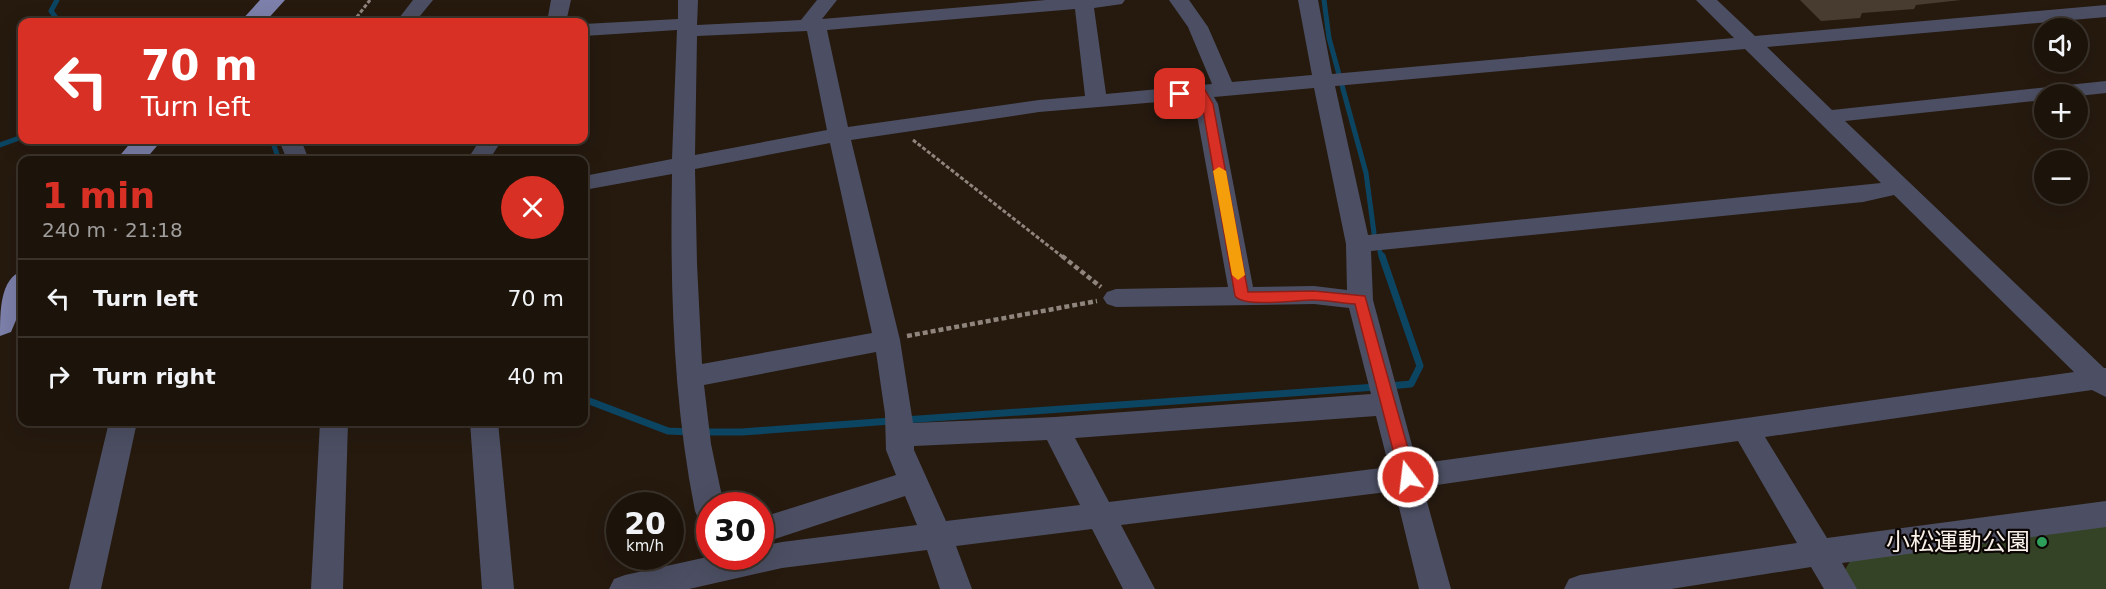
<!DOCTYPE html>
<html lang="en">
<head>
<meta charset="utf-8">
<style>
	:root { --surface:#1c140b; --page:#292119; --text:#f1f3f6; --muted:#a09e9d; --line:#3a332c; --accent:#d93025 }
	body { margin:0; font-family:"DejaVu Sans","Noto Sans JP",sans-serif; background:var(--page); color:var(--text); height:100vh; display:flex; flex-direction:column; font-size:22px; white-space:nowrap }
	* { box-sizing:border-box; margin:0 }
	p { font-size:20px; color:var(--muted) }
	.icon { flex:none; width:33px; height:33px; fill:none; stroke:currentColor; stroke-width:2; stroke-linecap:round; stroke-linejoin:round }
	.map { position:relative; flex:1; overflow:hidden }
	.sheet { position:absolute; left:18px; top:156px; width:570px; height:270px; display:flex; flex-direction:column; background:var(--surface); border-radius:12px; box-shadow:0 6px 24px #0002,0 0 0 2px var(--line) }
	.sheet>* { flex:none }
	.banner { position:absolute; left:18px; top:18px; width:570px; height:126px; border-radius:12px; box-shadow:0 6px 24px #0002,0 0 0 2px var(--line); background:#d93025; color:#fff; overflow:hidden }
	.fabs { position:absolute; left:2034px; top:18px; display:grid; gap:12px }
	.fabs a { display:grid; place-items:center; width:54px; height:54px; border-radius:50%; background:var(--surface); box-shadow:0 6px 24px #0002,0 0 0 2px var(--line); font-size:30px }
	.speed { position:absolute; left:606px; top:492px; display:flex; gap:12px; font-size:30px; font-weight:700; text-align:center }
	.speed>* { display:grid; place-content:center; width:78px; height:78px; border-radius:50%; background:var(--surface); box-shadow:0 6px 24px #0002,0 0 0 2px var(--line); line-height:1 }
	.speed small { font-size:15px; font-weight:400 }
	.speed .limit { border:9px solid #d22; background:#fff; color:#111 }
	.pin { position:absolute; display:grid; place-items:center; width:51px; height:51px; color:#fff; margin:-26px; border-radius:12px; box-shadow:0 3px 9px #0006 }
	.me { position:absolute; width:66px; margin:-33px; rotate:345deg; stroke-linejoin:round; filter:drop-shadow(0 0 4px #0008) }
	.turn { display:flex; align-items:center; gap:21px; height:126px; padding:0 24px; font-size:27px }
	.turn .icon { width:78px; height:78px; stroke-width:2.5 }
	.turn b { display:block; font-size:42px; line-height:51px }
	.round { display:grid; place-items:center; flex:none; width:63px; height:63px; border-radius:32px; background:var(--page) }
	.summary { display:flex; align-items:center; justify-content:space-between; height:102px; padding:0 24px }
	h1 { font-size:36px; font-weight:700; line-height:45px; color:var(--accent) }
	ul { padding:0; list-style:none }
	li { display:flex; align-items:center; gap:18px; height:78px; padding:0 24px; border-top:2px solid var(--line) }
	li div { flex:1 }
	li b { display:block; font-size:22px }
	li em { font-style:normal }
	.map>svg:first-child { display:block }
</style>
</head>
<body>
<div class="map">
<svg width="2106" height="589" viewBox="0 0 2106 589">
	<rect width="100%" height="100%" fill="#261a0f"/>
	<polygon fill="#344325" points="2106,524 2106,589 1848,589 1841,577 1850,561"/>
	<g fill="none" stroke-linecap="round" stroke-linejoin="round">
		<g stroke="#0c4562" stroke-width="5">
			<polyline points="57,0 51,11 59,22"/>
			<polyline points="1324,0 1329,38 1366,173 1374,233"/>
			<polyline points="272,140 279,160"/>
			<polyline points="0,145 22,137"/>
			<polyline points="1380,252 1382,258"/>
		</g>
		<g stroke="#0c4562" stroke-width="7">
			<polyline points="1382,256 1420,366 1411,384 1389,386"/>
			<polyline points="584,399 668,431 691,432"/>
			<polyline points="904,420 1376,387"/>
			<polyline points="704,432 742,432 891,421"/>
		</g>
		<g stroke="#8f857c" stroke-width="3" stroke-dasharray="4 2" stroke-linecap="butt">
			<polyline points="353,22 370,0"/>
			<polyline points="913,140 1064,258"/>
		</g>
		<g stroke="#8f857c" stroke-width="4.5" stroke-dasharray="5 3" stroke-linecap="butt">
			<polyline points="1062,256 1101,287"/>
			<polyline points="907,336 1097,301"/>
		</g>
		<g fill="#4c4f63" fill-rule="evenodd">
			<polygon points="413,0 433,0 415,22 396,22"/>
			<polygon points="551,0 571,0 566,22 547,22"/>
			<path d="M678,0h20l-1,25 104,-5 16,-20h20l-15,19 224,-19h79l-3,4 -28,4 12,86 106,-10 -24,-57 -19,-27h20l19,27 24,55 80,-7 -14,-75h20l14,74 402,-36 -38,-38h21l38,36 351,-31v12l-339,30 65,63 274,-29v12l-28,3v-2h-34v6l-199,21 259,247h2v29l-14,-7 -327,47 62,101 279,-37v26l-264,36 15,26h-33l-13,-22 -140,22h-107l5,-10 11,-4 217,-32 -59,-102 -315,46 28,102h-32l-24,-98 -274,34 34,64h-32l-31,-60 -136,17 16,43h-32l-13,-39 -145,18 -93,21h-80l5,-10 11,-4 87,-19h48v-10l22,-4 135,-17 -12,-29 -145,48v-26l136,-43 -10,-25 -1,-36 -9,-62 -172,33 7,59 13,62h-14v17l-11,-3 -4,-9c-22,-111 -25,-224 -23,-337l-88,16v-14l88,-17 5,-129 -93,6v-12l94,-5zM1075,9l10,87 -46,4 -191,27 -21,-97zM807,31l20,99 -132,25 2,-119zM1745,49l136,134 -513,52 -33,-149zM1314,88l32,156 1,46 -33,-4 -61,1 -35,-183 -4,-7zM1194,99l34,188 -112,2 -9,3 -4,6 4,6 9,3 198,-3 35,4 22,86 -316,23 -142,6 -13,-83 -49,-200 188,-28zM830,143l42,190 -170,31 -5,-100 -2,-95zM1894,195l180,177 -657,92 -44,-164 -2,-49 492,-49zM1376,416l13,51 -280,35 -34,-64zM1047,440l33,65 -134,16 -32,-71v-4z"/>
			<polygon points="279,140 301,140 309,160 287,160"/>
			<polygon points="480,140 502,140 489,160 467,160"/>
			<polygon points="109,422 137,422 101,589 69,589"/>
			<polygon points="320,422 348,422 343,589 311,589"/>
			<polygon points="470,422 498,422 514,589 482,589"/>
		</g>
		<g fill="#7c80aa" fill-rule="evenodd">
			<polygon points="260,0 285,0 265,22 240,22"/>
			<polygon points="133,140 162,140 145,160 116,160"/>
			<path d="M22,271v35l-11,26 -11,4c0,-25 0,-57 22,-65z"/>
		</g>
	</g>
	<polygon fill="#483c31" points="1800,0 1961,0 1916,5 1914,9 1862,13 1860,18 1821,21"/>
	<path fill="#d93025" stroke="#8d1f18" stroke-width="1.5" d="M1201,89l4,1 8,14 35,188 66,-1 51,5 51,181 -2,5 -6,1 -6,-1 -2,-5 -45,-173c-14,-1 -28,-4 -42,-4 -16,0 -69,8 -78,-4l-33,-192 -4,-8 -18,1 -5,-3 5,-3z"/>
	<polygon fill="#f59e0b" points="1219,167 1226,171 1245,275 1238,280 1232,275 1213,171"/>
	<circle fill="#2e9e5b" stroke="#0b0603" stroke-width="2" cx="2042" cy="542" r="6"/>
	<g text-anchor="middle" stroke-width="4.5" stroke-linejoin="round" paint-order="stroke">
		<g font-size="24" fill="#faf1ea" stroke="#0b0603" text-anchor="end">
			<text x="2030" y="550">小松運動公園</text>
		</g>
	</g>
</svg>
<div class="fabs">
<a><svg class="icon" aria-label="sound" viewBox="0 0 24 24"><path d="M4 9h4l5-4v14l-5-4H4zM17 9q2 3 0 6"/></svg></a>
<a>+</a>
<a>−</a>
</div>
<div class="speed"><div>20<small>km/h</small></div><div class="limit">30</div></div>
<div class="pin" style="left:1180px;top:94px;background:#d93025"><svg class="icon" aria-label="arrive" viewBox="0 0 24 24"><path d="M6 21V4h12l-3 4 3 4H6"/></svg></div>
<svg class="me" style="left:1408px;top:477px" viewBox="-20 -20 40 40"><circle r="17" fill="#d93025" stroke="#fff" stroke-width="3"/><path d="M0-11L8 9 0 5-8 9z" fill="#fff"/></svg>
<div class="banner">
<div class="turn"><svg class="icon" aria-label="left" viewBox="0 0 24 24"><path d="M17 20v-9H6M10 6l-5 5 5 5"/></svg><div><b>70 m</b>Turn left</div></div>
</div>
<section class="sheet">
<div class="summary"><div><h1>1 min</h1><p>240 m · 21:18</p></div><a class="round" style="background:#d93025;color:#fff"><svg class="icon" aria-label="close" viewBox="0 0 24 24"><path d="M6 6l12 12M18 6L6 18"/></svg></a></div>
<ul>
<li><svg class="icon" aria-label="left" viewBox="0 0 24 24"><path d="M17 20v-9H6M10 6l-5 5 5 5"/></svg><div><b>Turn left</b></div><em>70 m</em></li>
<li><svg class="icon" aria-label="right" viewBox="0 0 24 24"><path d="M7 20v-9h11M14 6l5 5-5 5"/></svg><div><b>Turn right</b></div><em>40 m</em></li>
</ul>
</section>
</div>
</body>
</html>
